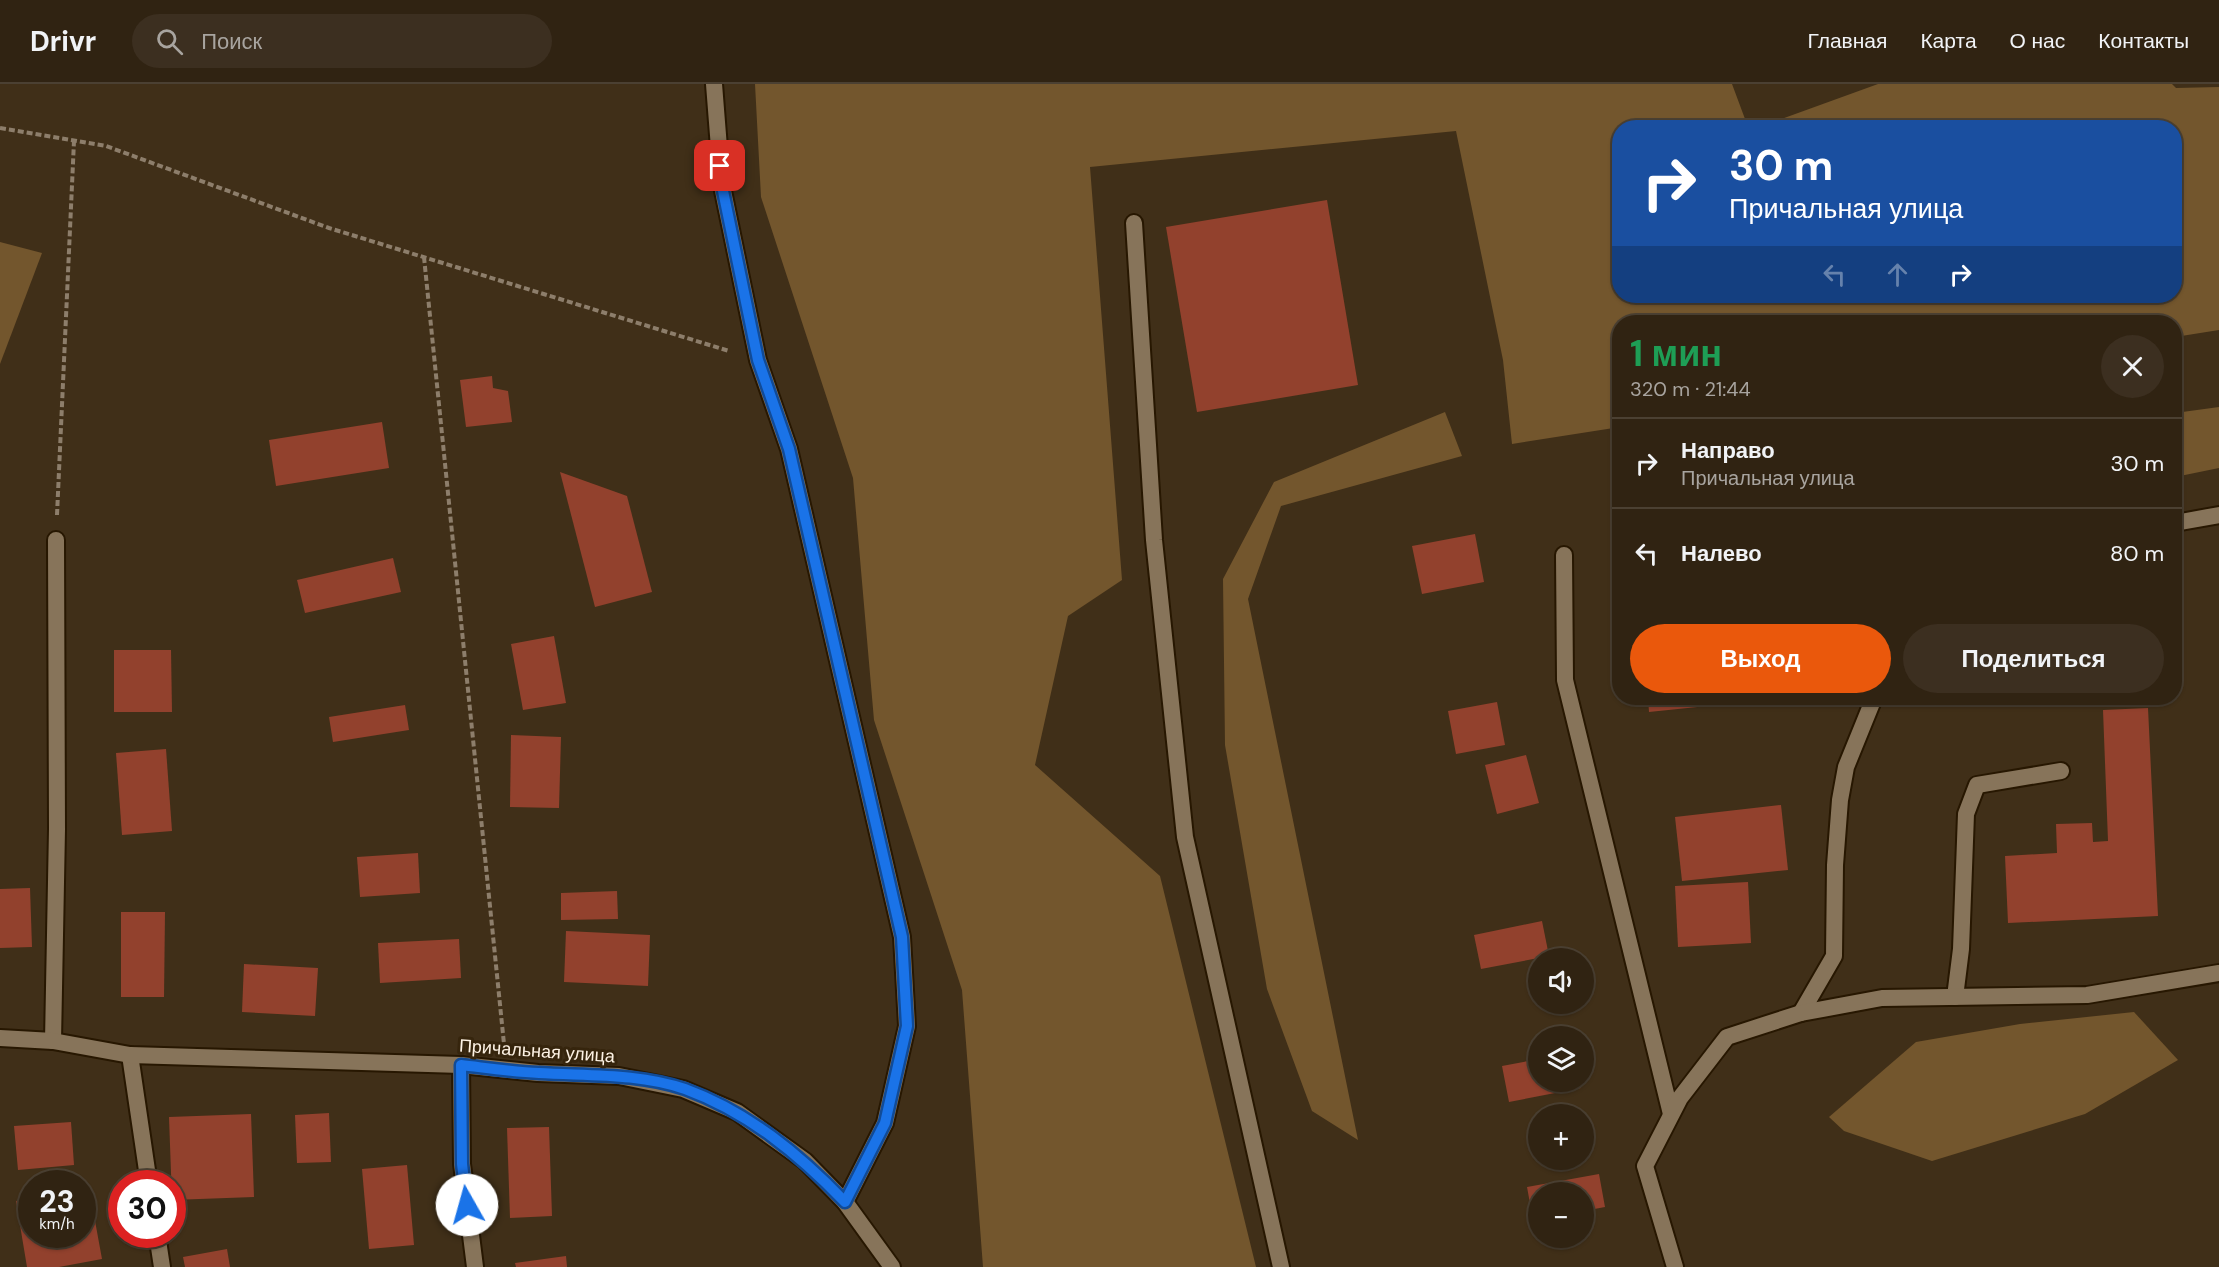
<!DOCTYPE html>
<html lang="ru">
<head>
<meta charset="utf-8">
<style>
	:root { --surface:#302312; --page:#3c2f20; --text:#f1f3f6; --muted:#a8a49f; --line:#4b4032; --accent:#ea580c }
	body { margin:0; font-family:"DM Sans",sans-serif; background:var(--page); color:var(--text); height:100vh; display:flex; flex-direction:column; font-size:22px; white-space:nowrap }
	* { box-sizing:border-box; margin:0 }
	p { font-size:20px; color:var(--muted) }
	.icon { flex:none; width:33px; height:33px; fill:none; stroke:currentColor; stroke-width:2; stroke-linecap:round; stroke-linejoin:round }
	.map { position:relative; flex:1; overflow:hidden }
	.details { position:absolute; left:1612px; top:231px; width:570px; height:390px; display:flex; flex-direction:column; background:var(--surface); border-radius:24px; box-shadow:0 2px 4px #0004,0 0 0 2px var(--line) }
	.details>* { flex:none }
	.top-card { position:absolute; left:1612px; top:36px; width:570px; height:183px; border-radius:24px; box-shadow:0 2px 4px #0004,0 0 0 2px var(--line); background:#1a4fa0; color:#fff; overflow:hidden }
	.tools { position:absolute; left:1528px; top:864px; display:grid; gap:12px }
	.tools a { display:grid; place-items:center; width:66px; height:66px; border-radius:50%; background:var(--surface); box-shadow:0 2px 4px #0004,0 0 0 2px var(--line); font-size:30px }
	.speed { position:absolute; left:18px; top:1086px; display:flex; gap:12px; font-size:30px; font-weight:700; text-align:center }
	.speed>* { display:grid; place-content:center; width:78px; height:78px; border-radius:50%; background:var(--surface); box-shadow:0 2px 4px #0004,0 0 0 2px var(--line); line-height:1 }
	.speed small { font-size:15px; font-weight:400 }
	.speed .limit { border:9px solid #d22; background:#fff; color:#111 }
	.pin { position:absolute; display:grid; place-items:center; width:51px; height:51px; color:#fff; margin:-26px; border-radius:12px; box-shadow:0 3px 9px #0006 }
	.me { position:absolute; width:66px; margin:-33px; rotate:353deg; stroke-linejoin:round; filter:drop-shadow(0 0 4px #0008) }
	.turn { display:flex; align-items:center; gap:21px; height:126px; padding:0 18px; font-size:27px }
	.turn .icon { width:78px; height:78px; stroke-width:2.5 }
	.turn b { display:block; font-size:42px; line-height:51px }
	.lanes { display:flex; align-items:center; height:57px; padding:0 18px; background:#0003; justify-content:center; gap:30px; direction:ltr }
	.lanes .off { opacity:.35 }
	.round { display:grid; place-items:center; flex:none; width:63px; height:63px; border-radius:32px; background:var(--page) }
	.overview { display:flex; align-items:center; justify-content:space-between; height:102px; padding:0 18px }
	h1 { font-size:36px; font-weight:700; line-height:45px; color:#1e9e55 }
	.button { display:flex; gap:12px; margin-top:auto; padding:12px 18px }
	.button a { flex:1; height:69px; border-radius:36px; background:var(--accent); color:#fff; font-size:24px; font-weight:700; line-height:69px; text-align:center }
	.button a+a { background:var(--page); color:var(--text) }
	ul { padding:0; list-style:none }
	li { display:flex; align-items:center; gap:18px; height:90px; padding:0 18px; border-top:2px solid var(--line) }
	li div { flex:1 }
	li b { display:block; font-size:22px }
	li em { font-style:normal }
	header { display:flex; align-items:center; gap:36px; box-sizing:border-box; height:84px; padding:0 30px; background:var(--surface); border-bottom:2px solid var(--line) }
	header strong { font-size:28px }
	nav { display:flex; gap:33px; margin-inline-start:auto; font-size:21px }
	.search { width:420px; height:54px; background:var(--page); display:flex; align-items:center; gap:15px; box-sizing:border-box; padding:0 21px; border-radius:33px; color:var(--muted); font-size:22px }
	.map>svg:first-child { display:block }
</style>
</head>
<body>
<header>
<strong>Drivr</strong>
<div class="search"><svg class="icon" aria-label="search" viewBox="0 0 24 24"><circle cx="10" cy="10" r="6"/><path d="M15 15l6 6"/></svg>Поиск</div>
<nav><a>Главная</a><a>Карта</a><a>О нас</a><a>Контакты</a></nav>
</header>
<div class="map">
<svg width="2219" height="1183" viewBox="0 0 2219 1183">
	<rect width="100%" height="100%" fill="#402f18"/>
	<g fill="#73562d">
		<polygon points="755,0 1732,0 1748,43 1620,44 1620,212 2175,212 2175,44 1759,43 1878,0 2172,0 2176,4 2219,3 2219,246 2175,253 2175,238 1620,238 1620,343 1512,360 1503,276 1456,47 1090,83 1122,496 1068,532 1035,681 1160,792 1256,1183 983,1183 962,906 874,636 853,394 761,113"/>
		<polygon points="0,158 42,169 0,280"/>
		<polygon points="2219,323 2219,384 2175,393 2175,329"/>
		<polygon points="1445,328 1462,372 1281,422 1248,515 1358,1056 1312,1027 1267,905 1225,661 1223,495 1274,398"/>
		<polygon points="2134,928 2178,976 2085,1030 1932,1077 1844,1047 1829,1033 1916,958 2020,940"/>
	</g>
	<g fill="#92412d">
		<polygon points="1327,116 1358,301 1197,328 1166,143"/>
		<polygon points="492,292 493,304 508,307 512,338 466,343 460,296"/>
		<polygon points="382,338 389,384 276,402 269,356"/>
		<polygon points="560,388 627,412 652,508 595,523"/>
		<polygon points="1475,450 1484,498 1422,510 1412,462"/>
		<polygon points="393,474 401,508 305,529 297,496"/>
		<polygon points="554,552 566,619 523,626 511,560"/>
		<polygon points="114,566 171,566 172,628 114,628"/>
		<polygon points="1648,614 1706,614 1707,622 1649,628"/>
		<polygon points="1497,618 1505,661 1456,670 1448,627"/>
		<polygon points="405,621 409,646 333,658 329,633"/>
		<polygon points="2148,624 2158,832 2008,839 2005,772 2057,769 2056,740 2092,739 2093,758 2108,757 2103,626"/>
		<polygon points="511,651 561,653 559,724 510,723"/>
		<polygon points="166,665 172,747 122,751 116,669"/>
		<polygon points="1526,671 1539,719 1497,730 1485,681"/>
		<polygon points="1781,721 1788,786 1682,797 1675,733"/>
		<polygon points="418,769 420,809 360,813 357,773"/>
		<polygon points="1748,798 1751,859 1678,863 1675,802"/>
		<polygon points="30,804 32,863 0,864 0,805"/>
		<polygon points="617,807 618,835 561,836 561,809"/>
		<polygon points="121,828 165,828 164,913 121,913"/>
		<polygon points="1542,837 1549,872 1481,885 1474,851"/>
		<polygon points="566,847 650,851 648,902 564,898"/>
		<polygon points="459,855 461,894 380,899 378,859"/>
		<polygon points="244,880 318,884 315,932 242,928"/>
		<polygon points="1539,975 1539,998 1580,998 1581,1004 1509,1018 1502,982"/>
		<polygon points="329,1029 331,1078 297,1079 295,1031"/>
		<polygon points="251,1030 254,1113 172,1116 169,1033"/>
		<polygon points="71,1038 74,1081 18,1086 14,1042"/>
		<polygon points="549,1043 552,1132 510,1134 507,1044"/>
		<polygon points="407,1081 414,1161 369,1165 362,1085"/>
		<polygon points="1599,1090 1605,1123 1584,1127 1584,1108 1539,1108 1539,1135 1533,1136 1527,1103"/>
		<polygon points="89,1104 102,1175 59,1183 27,1183 16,1117 32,1114 32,1150 82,1150 82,1105"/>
		<polygon points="227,1165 230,1183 185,1183 183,1173"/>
		<polygon points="566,1172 567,1183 516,1183 515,1179"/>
	</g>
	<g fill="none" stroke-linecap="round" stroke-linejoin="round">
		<defs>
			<g id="service">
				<polyline points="714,0 722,102 758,276 789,365 902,853 907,942 885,1039 845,1118"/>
				<polyline points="1134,139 1154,456 1185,753 1281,1183"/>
				<polyline points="2175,439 2219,431"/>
				<polyline points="1564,471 1565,596 1671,1030"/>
				<polyline points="1955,913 1961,865 1966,730 1977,701 2061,687"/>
				<polyline points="1801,929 1834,872 1835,781 1840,716 1846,683 1874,614"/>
				<polyline points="53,957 57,745 56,456"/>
			</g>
			<g id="minor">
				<polyline points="130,971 149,1100"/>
				<polyline points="461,981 462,1080 475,1183"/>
				<polyline points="157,1150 162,1183"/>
				<polyline points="1675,1183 1645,1082 1680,1014 1727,953 1801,929 1882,914 2087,911 2219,889"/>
			</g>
			<polyline id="tertiary" points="0,954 53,957 130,971 461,981 538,989 619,992 683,1005 737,1028 805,1077 845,1118 892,1183"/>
		</defs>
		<use href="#service" stroke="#271701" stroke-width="20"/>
		<use href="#minor" stroke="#271701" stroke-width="20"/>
		<use href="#tertiary" stroke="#271701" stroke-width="20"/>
		<g stroke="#8d7e6b" stroke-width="4" stroke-dasharray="6 3" stroke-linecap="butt">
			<polyline points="0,44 106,62 329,144 729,267"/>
			<polyline points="424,173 504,960"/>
			<polyline points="57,431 74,57"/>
		</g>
		<use href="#service" stroke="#87745a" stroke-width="16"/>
		<use href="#minor" stroke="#87745a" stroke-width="16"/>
		<use href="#tertiary" stroke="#87745a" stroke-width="16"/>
	</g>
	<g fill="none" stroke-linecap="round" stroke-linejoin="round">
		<defs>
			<path id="route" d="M467,1121l-5,-41 -1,-99c26,3 52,7 78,8 48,3 99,0 146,16 63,23 114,65 160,113l40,-79 22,-97 -5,-89 -113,-488 -31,-89 -36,-174 -2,-20"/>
		</defs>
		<use href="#route" stroke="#114b97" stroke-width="15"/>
		<use href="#route" stroke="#1a73e8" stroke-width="10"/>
	</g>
	<g text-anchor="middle" stroke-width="6" stroke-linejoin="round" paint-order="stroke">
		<g font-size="18" fill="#fdf2e4" stroke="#36250d">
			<text transform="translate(537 967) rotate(4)" y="6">Причальная улица</text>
		</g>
	</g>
</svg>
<div class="tools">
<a><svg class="icon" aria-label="sound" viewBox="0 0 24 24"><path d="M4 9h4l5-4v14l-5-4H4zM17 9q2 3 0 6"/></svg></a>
<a><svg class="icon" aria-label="layers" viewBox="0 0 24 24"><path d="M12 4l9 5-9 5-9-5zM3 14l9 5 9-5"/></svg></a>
<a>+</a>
<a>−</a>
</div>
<div class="speed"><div>23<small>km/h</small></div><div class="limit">30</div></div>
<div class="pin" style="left:720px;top:82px;background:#d93025"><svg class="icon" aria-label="arrive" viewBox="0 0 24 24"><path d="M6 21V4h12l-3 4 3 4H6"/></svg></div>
<svg class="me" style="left:467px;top:1121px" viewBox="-20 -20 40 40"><circle r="19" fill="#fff"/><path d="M0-13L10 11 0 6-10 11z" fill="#1a73e8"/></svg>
<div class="top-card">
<div class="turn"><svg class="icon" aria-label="right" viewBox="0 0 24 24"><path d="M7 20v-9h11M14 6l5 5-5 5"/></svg><div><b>30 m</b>Причальная улица</div></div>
<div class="lanes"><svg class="icon off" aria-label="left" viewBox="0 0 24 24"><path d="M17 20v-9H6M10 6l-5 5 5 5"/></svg><svg class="icon off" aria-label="ahead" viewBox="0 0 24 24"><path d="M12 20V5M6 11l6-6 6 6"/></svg><svg class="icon" aria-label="right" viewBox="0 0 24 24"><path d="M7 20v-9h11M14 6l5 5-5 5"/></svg></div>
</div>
<section class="details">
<div class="overview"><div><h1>1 мин</h1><p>320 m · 21:44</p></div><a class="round"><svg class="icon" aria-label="close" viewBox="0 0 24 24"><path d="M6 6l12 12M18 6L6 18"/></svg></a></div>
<ul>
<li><svg class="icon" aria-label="right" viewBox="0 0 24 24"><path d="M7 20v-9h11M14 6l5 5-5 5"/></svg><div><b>Направо</b><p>Причальная улица</p></div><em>30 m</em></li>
<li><svg class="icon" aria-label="left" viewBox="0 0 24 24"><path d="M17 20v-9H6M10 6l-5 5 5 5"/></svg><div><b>Налево</b></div><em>80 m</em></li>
</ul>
<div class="button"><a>Выход</a><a>Поделиться</a></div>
</section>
</div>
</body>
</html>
